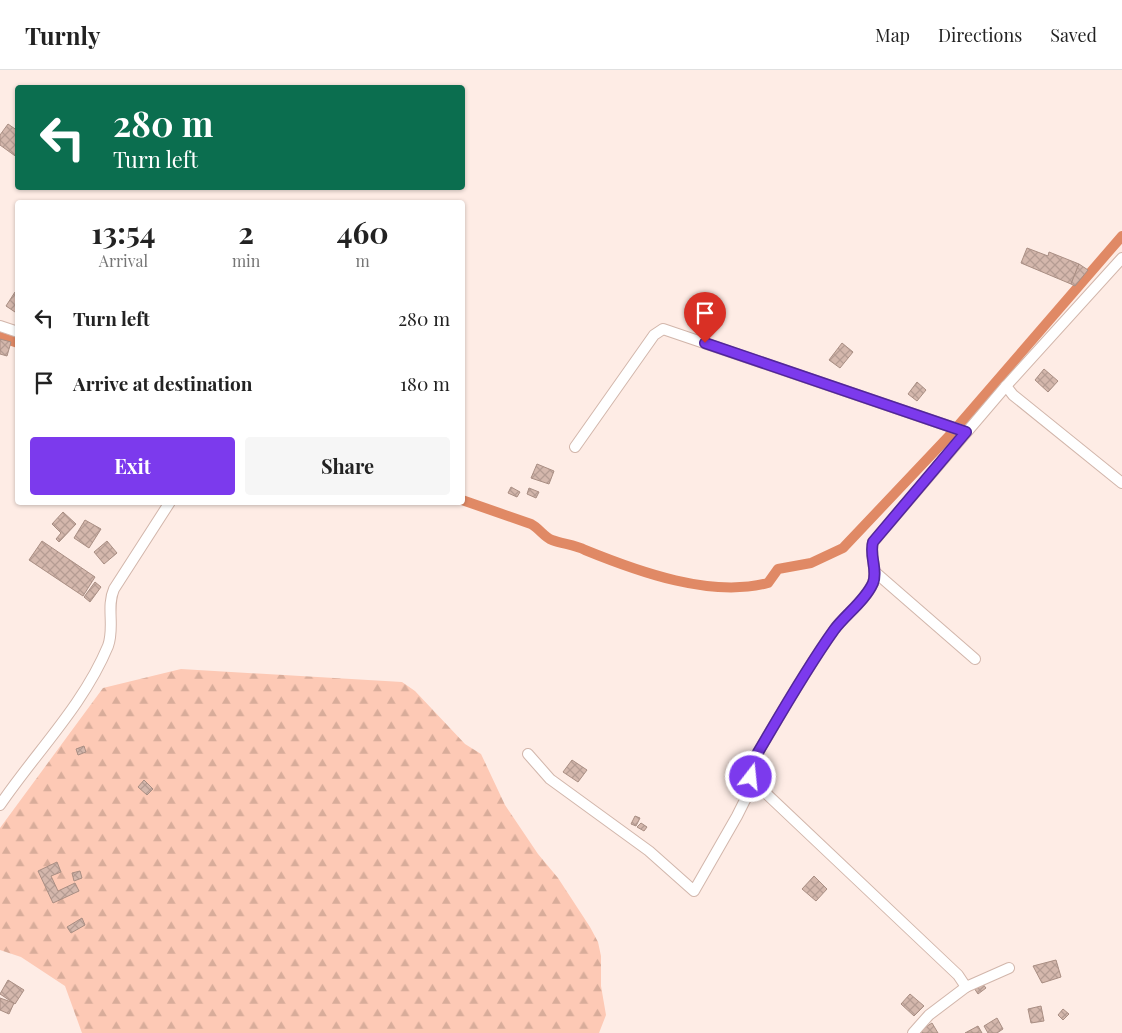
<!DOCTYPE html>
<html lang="en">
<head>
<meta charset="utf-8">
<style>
	:root { --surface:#fff; --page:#f6f6f6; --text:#222; --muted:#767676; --line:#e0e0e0; --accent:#7c3aed }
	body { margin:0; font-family:"Playfair Display",serif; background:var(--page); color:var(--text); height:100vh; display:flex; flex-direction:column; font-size:19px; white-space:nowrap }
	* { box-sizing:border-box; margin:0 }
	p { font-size:16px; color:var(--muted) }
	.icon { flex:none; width:28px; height:28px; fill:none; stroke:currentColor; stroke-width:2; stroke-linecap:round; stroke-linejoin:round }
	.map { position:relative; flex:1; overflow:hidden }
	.side { position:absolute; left:15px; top:130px; width:450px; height:305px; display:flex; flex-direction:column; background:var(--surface); border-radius:5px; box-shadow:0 1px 4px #0004 }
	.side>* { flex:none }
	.top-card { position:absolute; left:15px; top:15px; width:450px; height:105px; border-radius:5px; box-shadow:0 1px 4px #0004; background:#0b6e4f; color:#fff; overflow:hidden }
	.pin { position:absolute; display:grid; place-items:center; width:42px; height:42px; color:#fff; margin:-51px -21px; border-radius:50% 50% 50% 0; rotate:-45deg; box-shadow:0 0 5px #0007 }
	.pin .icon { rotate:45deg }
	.me { position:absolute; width:55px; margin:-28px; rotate:16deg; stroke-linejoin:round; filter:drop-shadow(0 0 4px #0008) }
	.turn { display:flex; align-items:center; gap:18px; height:105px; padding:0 15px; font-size:22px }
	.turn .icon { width:65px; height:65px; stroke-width:2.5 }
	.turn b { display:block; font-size:35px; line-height:42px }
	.eta { display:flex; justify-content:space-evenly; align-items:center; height:85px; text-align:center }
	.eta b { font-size:30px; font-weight:700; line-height:35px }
	.button { display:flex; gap:10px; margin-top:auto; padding:10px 15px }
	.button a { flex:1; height:58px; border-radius:5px; background:var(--accent); color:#fff; font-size:20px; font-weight:700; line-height:58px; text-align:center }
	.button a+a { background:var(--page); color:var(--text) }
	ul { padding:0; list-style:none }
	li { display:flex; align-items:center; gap:15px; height:65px; padding:0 15px }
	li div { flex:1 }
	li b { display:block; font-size:19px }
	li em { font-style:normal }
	header { display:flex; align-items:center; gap:30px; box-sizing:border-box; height:70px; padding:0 25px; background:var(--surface); border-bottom:1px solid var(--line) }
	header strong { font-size:24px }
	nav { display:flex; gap:28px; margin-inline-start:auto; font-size:18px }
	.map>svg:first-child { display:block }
</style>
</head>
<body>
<header>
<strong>Turnly</strong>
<nav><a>Map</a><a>Directions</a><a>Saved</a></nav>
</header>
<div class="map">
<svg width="1122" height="963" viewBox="0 0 1122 963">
	<defs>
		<pattern id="forest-firs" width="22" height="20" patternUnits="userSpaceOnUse" patternTransform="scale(1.25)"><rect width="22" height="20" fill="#fdc9b5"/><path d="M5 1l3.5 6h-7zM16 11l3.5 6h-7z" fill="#d8ac9a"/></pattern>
		<pattern id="building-cross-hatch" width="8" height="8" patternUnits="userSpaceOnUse" patternTransform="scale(1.25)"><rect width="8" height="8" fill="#d4b7ac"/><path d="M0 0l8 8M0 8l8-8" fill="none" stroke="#b59c93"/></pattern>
	</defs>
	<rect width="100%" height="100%" fill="#feece5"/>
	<polygon fill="url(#forest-firs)" points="181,599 402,612 415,621 465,674 481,684 505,735 538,784 558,808 590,857 598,872 601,886 601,916 606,945 599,963 82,963 65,916 21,887 0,880 0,758 103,618"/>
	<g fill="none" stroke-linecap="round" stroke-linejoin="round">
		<g stroke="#e08965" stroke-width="10">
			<polyline points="0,267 18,273"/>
			<path d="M462,430l69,24c8,4 13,13 21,16 11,4 23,5 33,10 54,22 126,48 183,33l10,-14 33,-6 32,-15 107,-113 172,-199"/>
		</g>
	</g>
	<g fill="url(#building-cross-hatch)" stroke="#a98e83">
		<polygon points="8,54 18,61 18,88 0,75 0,65"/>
		<polygon points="1027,178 1048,186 1049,182 1079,194 1071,214 1021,193"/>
		<polygon points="1079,194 1088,200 1075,216 1071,214"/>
		<polygon points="15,222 18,223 18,244 6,236"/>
		<polygon points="0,269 11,272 7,286 0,284"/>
		<polygon points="842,273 853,282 840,298 829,290"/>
		<polygon points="1044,299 1058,311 1048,322 1035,310"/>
		<polygon points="917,312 926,320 917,331 908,324"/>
		<polygon points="537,394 554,401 549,414 531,408"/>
		<polygon points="511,417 520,422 517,427 508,423"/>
		<polygon points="529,418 539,422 536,428 527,424"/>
		<polygon points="63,442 76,454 59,472 56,469 61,463 52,454"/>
		<polygon points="85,450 101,459 89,478 74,468"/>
		<polygon points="42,471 95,507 83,526 29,490"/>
		<polygon points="107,471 117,483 104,494 94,482"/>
		<polygon points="95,512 101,517 90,532 84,527"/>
		<polygon points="84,676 86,682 78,685 76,679"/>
		<polygon points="572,690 587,700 578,712 563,702"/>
		<polygon points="144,710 153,719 147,725 138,717"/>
		<polygon points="635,746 640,748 636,756 631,754"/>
		<polygon points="641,753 647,757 644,761 637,757"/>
		<polygon points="57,792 61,802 51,806 58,821 75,813 79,821 53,833 38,801"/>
		<polygon points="80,801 82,808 74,811 72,803"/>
		<polygon points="814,806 827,819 816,831 802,819"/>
		<polygon points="82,848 85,855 71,863 67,857"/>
		<polygon points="1056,890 1061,907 1042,913 1033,896"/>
		<polygon points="8,910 24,920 15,934 0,924"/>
		<polygon points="981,912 986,918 978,924 974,918"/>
		<polygon points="910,924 924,936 914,946 901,934"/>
		<polygon points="0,928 14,933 9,944 0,940"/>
		<polygon points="1041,936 1044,951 1031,953 1028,939"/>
		<polygon points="1063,939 1069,944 1063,950 1058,945"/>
		<polygon points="997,948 1003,959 997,963 988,963 984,956"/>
		<polygon points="932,953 938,963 922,963 921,960"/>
		<polygon points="978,956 982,963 965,963"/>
	</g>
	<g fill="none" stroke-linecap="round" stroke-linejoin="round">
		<defs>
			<g id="minor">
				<polyline points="0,256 18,262"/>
				<polyline points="1006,316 1013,325 1122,413"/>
				<polyline points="575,377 654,265 663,259 966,362"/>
				<polyline points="875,502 975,589"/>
				<polyline points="528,684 550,709 649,781 694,821 737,746 754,712"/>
				<path d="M0,735c36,-53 83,-99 108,-159 7,-19 -2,-39 6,-57l56,-87"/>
				<path d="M1009,898l-43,19 -8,-12 -204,-193 -3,-5 2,-16c26,-44 51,-89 81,-131 11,-15 31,-29 39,-47 5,-13 -4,-28 0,-41l133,-156 116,-128"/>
				<polyline points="913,963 929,945 966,917"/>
			</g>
		</defs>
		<use href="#minor" stroke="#d2b6ab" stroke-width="12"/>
		<use href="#minor" stroke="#fff" stroke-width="10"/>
	</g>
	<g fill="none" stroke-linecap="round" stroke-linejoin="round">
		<defs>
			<path id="route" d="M705,273l261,89 -93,110c-4,13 5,28 0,41 -8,18 -28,32 -39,47 -30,42 -55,87 -81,131l-2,16"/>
		</defs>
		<use href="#route" stroke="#51269a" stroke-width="12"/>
		<use href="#route" stroke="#7c3aed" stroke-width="9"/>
	</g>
</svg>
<div class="pin" style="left:705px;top:273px;background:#d93025"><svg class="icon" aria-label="arrive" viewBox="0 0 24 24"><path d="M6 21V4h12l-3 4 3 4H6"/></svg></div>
<svg class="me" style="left:751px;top:707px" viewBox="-20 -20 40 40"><circle r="17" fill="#7c3aed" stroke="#fff" stroke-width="3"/><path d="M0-11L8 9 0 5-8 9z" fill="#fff"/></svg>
<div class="top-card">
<div class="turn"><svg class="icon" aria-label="left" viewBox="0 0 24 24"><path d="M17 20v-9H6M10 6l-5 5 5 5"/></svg><div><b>280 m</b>Turn left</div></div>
</div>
<section class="side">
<div class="eta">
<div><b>13:54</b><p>Arrival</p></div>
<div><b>2</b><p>min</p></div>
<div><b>460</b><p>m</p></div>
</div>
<ul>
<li><svg class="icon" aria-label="left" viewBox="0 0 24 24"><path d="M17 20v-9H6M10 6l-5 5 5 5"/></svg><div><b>Turn left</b></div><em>280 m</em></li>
<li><svg class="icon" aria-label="arrive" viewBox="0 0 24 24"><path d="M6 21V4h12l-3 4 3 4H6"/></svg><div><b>Arrive at destination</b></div><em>180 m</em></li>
</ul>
<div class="button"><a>Exit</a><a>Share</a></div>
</section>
</div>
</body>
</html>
